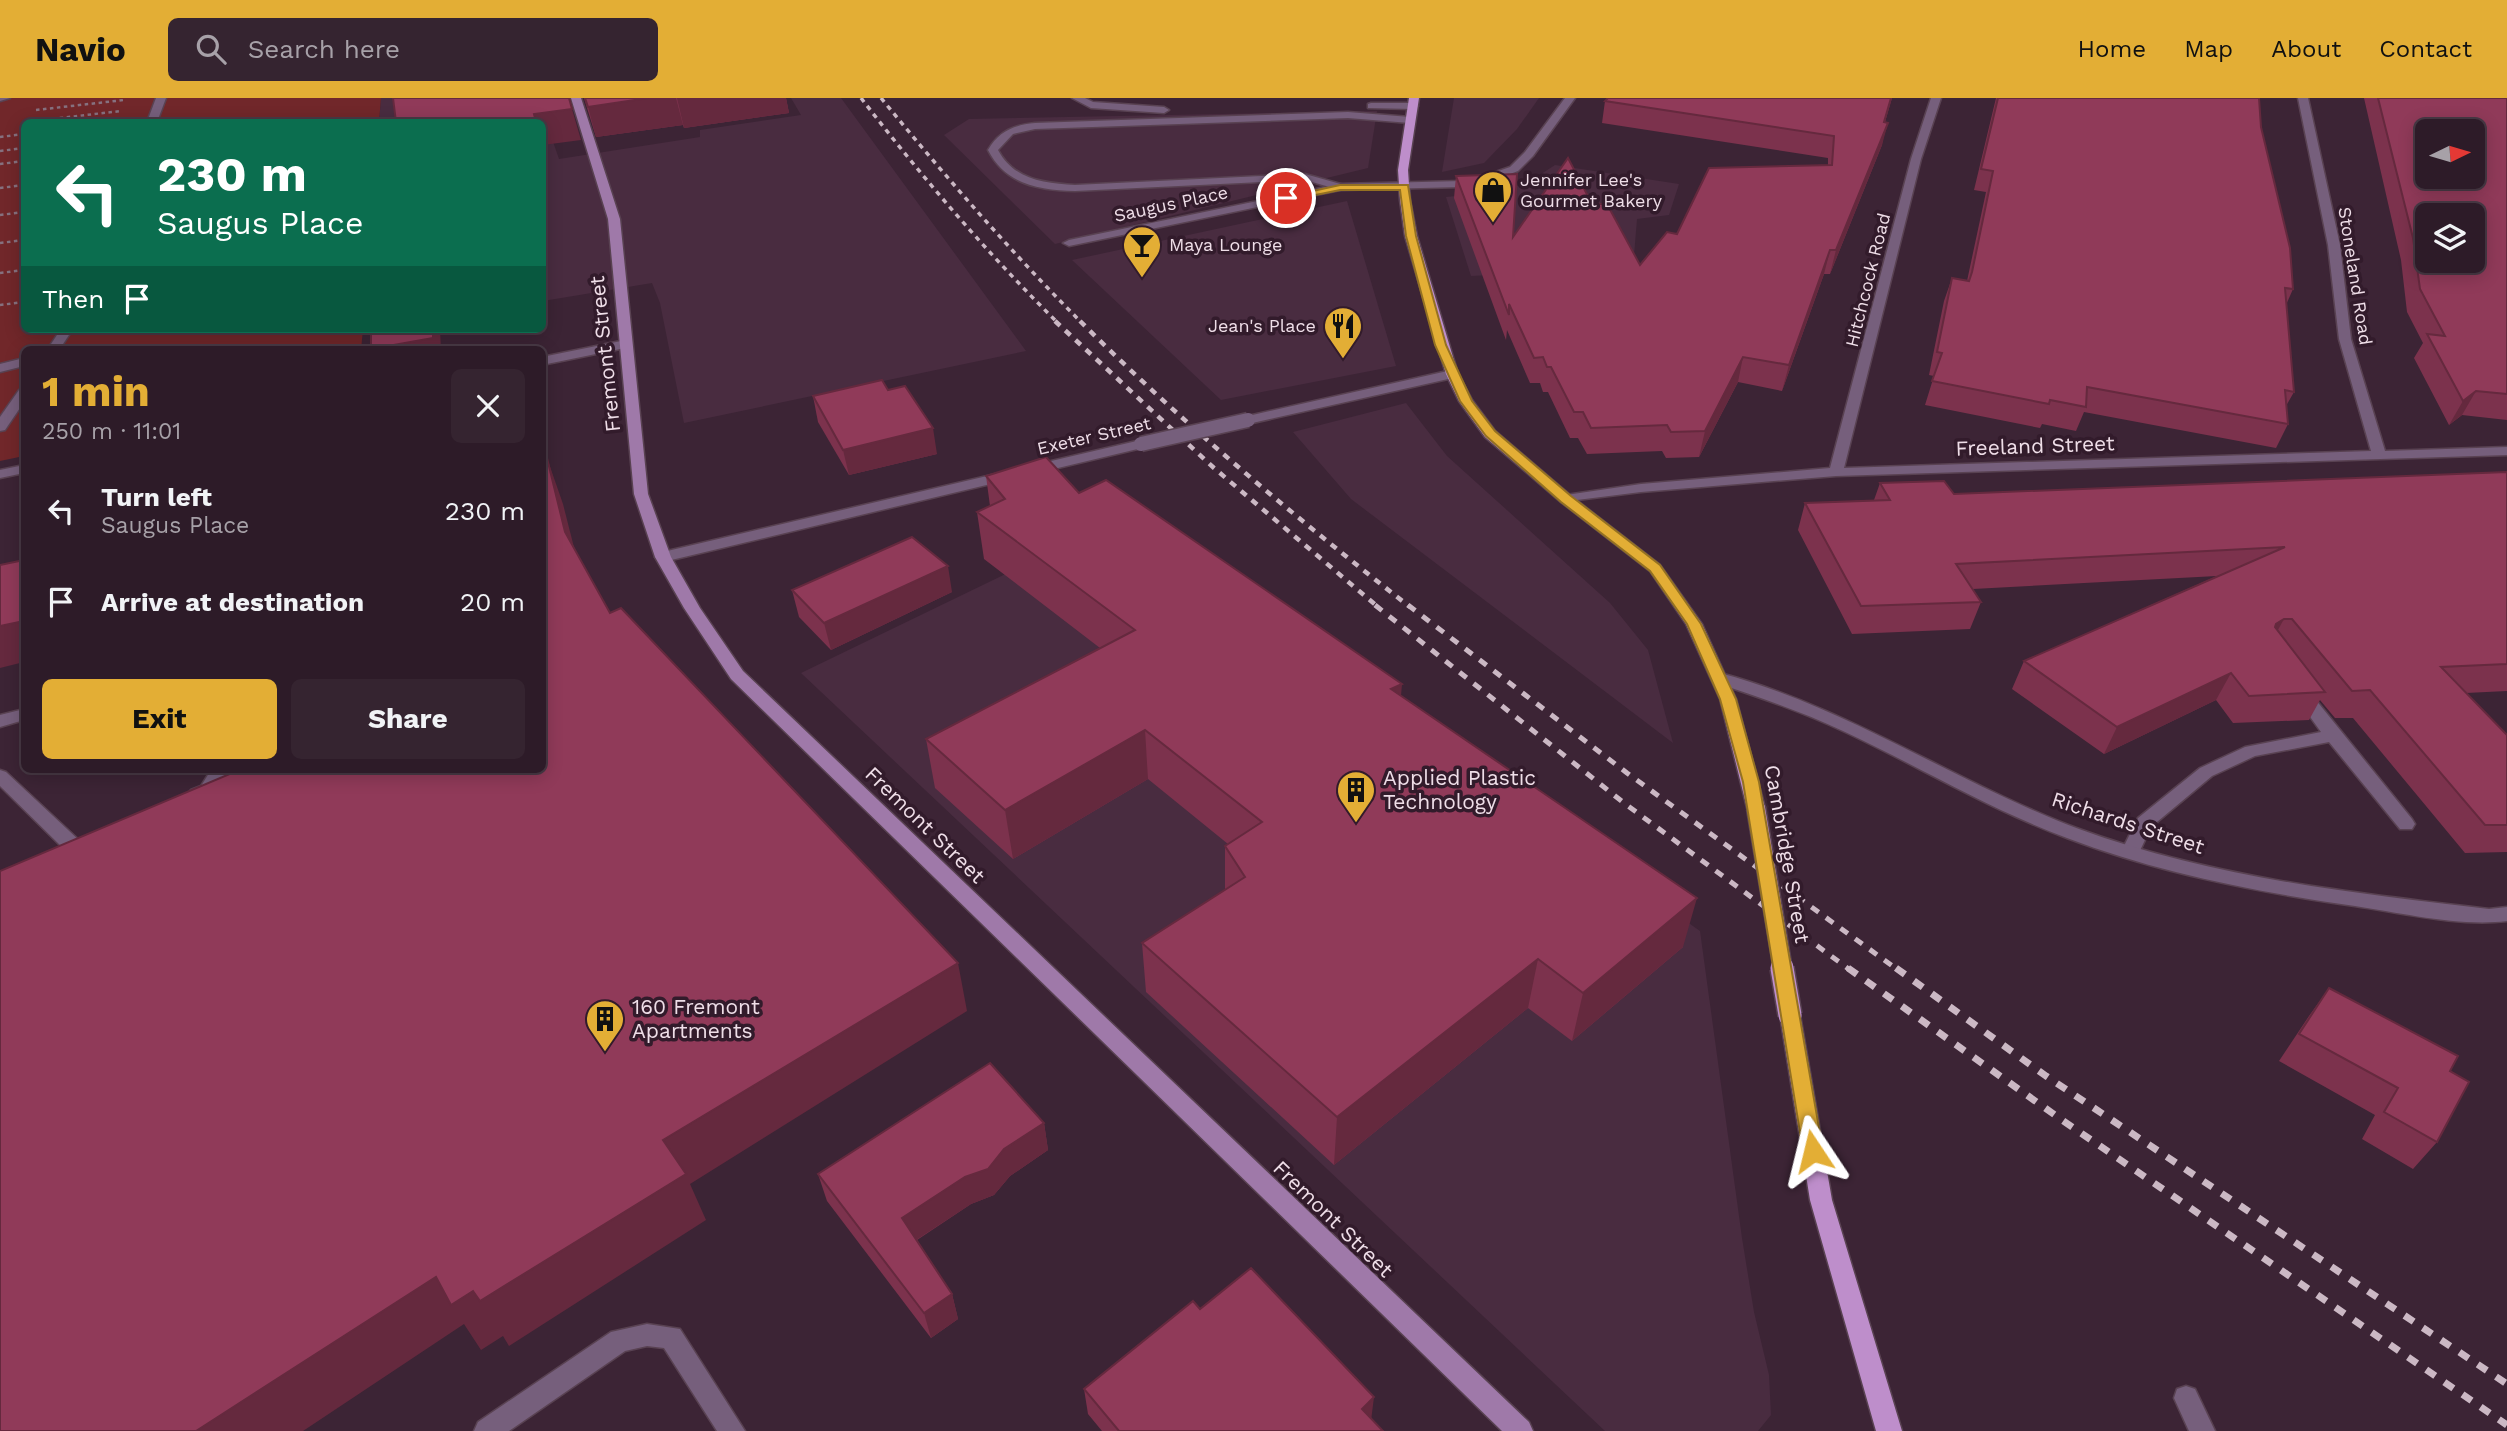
<!DOCTYPE html>
<html lang="en">
<head>
<meta charset="utf-8">
<style>
	:root { --surface:#2d1b28; --page:#352430; --text:#f1f3f6; --muted:#a7a1a8; --line:#483945; --accent:#e3ae35 }
	body { margin:0; font-family:"Work Sans",sans-serif; background:var(--page); color:var(--text); height:100vh; display:flex; flex-direction:column; font-size:26px; white-space:nowrap }
	* { box-sizing:border-box; margin:0 }
	p { font-size:23px; color:var(--muted) }
	.icon { flex:none; width:38px; height:38px; fill:none; stroke:currentColor; stroke-width:2; stroke-linecap:round; stroke-linejoin:round }
	.map { position:relative; flex:1; overflow:hidden }
	.sheet { position:absolute; left:21px; top:248px; width:525px; height:427px; display:flex; flex-direction:column; background:var(--surface); border-radius:10px; box-shadow:0 4px 18px #0003,0 0 0 2px var(--line) }
	.sheet>* { flex:none }
	.hud { position:absolute; left:21px; top:21px; width:525px; height:214px; border-radius:10px; box-shadow:0 4px 18px #0003,0 0 0 2px var(--line); background:#0b6e4f; color:#fff; overflow:hidden }
	.needle { width:46px; rotate:85deg }
	.tools { position:absolute; left:2415px; top:21px; display:grid; gap:14px }
	.tools a { display:grid; place-items:center; width:70px; height:70px; border-radius:10px; background:var(--surface); box-shadow:0 4px 18px #0003,0 0 0 2px var(--line); font-size:35px }
	.pin { position:absolute; display:grid; place-items:center; width:60px; height:60px; color:#fff; margin:-30px; border:4px solid #fff; border-radius:50%; box-shadow:0 2px 7px #0007 }
	.me { position:absolute; width:77px; margin:-38px; rotate:350deg; stroke-linejoin:round; filter:drop-shadow(0 0 5px #0008) }
	.turn { display:flex; align-items:center; gap:24px; height:147px; padding:0 21px; font-size:32px }
	.turn .icon { width:91px; height:91px; stroke-width:2.5 }
	.turn b { display:block; font-size:49px; line-height:60px }
	.then { display:flex; align-items:center; height:66px; padding:0 21px; background:#0003; gap:14px; font-size:26px }
	.round { display:grid; place-items:center; flex:none; width:74px; height:74px; border-radius:10px; background:var(--page) }
	.overview { display:flex; align-items:center; justify-content:space-between; height:119px; padding:0 21px }
	h1 { font-size:42px; font-weight:700; line-height:52px; color:var(--accent) }
	.action { display:flex; gap:14px; margin-top:auto; padding:14px 21px }
	.action a { flex:1; height:80px; border-radius:10px; background:var(--accent); color:#111; font-size:28px; font-weight:700; line-height:80px; text-align:center }
	.action a+a { background:var(--page); color:var(--text) }
	ul { padding:0; list-style:none }
	li { display:flex; align-items:center; gap:21px; height:91px; padding:0 21px }
	li div { flex:1 }
	li b { display:block; font-size:26px }
	li em { font-style:normal }
	header { display:flex; align-items:center; gap:42px; box-sizing:border-box; height:98px; padding:0 35px; background:var(--accent); color:#111 }
	header strong { font-size:33px }
	nav { display:flex; gap:38px; margin-inline-start:auto; font-size:24px }
	.search { width:490px; height:63px; background:var(--page); display:flex; align-items:center; gap:18px; box-sizing:border-box; padding:0 24px; border-radius:10px; color:var(--muted); font-size:26px }
	.map>svg:first-child { display:block }
</style>
</head>
<body>
<header>
<strong>Navio</strong>
<div class="search"><svg class="icon" aria-label="search" viewBox="0 0 24 24"><circle cx="10" cy="10" r="6"/><path d="M15 15l6 6"/></svg>Search here</div>
<nav><a>Home</a><a>Map</a><a>About</a><a>Contact</a></nav>
</header>
<div class="map">
<svg width="2507" height="1333" viewBox="0 0 2507 1333">
	<rect width="100%" height="100%" fill="#3c2435"/>
	<g fill="#492c40">
		<polygon points="381,0 538,0 559,61 700,39 700,32 801,17 791,0 841,0 1026,253 684,325 660,205 652,185 543,203 542,24 379,24"/>
		<polygon points="1454,0 1539,0 1517,31 1484,65 1442,74"/>
		<polygon points="1377,13 1368,70 1055,146 944,37 969,21"/>
		<polygon points="1555,67 1679,86 1669,117 1637,121 1633,170 1471,178 1446,99 1503,93 1532,82"/>
		<polygon points="1347,103 1396,268 1221,302 1072,162"/>
		<polygon points="1406,305 1447,358 1610,505 1648,552 1673,645 1351,401 1293,334"/>
		<polygon points="1117,422 1700,833 1742,1140 1754,1214 1769,1277 1771,1317 1758,1333 1605,1333 801,575"/>
	</g>
	<polygon fill="#71272a" points="0,0 381,0 379,24 24,24 24,231 363,231 361,252 24,252 24,358 0,363"/>
	<g fill="none" stroke-linecap="round" stroke-linejoin="round">
		<defs>
			<g id="lane">
				<polygon points="0,0 10,0 0,3"/>
				<polygon points="156,0 166,0 157,24 147,24"/>
				<polygon points="1072,0 1085,0 1093,4 1164,9 1169,12 1164,15 1091,10"/>
				<polygon points="1371,5 1413,5 1418,8 1413,11 1368,10 1368,6"/>
				<path d="M1348,14l62,5 5,3 -5,3 -62,-5 -313,11 -22,5 -15,16c16,30 46,33 77,35l230,-11 39,11 1,2 -5,3 -35,-10 -230,11c-36,-1 -69,-6 -87,-41 11,-19 26,-25 47,-27z"/>
				<polygon points="61,231 73,231 59,252 47,252"/>
				<polygon points="24,260 24,268 0,274 0,266"/>
				<polygon points="24,291 24,304 5,332 0,333 0,319 19,292"/>
				<polygon points="2301,590 2307,591 2412,721 2415,726 2412,731 2400,731 2329,644 2255,658 2212,678 2151,729 2137,759 2123,759 2121,754 2138,720 2200,670 2245,649 2321,634 2293,595"/>
				<polygon points="24,611 24,622 0,629 0,617"/>
				<polygon points="0,672 6,674 82,745 84,750 82,755 68,755 0,688"/>
				<path d="M211,672h18c-9,15 -18,34 -38,28l-3,-4 3,-4 10,-4z"/>
				<polygon points="647,1226 680,1231 745,1333 717,1333 664,1250 647,1248 625,1253 509,1333 474,1333 478,1324 611,1234"/>
				<polygon points="2186,1288 2195,1291 2215,1333 2189,1333 2174,1300 2177,1291"/>
			</g>
			<g id="street">
				<polygon points="1565,0 1575,0 1533,58 1518,73 1494,82 1462,89 1340,92 1069,148 1063,145 1069,142 1340,86 1462,83 1487,77 1510,69 1525,54"/>
				<polygon points="1931,0 1941,0 1921,61 1844,370 2371,353 2339,241 2328,147 2298,0 2308,0 2340,147 2351,241 2385,353 2507,349 2507,357 1836,378 1641,394 1561,404 1559,401 1561,398 1566,397 1641,386 1830,370 1911,61"/>
				<polygon points="626,242 630,243 630,249 542,267 542,259"/>
				<polygon points="1452,272 1458,276 1457,279 1248,326 1241,322 1248,318"/>
				<polygon points="1141,342 1148,346 1146,349 663,464 655,459 663,454"/>
				<polygon points="24,367 24,375 0,380 0,372"/>
				<path d="M1720,575c128,34 236,110 359,156 131,48 272,64 410,80l18,-2v14c-47,6 -105,-8 -152,-15 -98,-14 -196,-33 -288,-68 -78,-29 -149,-72 -224,-107 -42,-20 -85,-34 -129,-49l-2,-4 2,-4z"/>
			</g>
			<polygon id="secondary" points="571,0 581,0 620,121 648,396 671,459 700,510 743,573 1529,1324 1533,1333 1502,1333 731,581 684,510 655,459 634,396 608,121"/>
			<g id="primary">
				<polygon points="1409,0 1419,0 1408,72 1410,102 1417,138 1458,276 1472,302 1495,333 1571,398 1660,467 1702,526 1736,601 1765,710 1762,714 1750,714 1747,710 1720,601 1686,526 1650,473 1561,404 1485,339 1459,303 1446,276 1405,138 1400,102 1398,72"/>
				<polygon points="1790,909 1797,911 1800,917 1832,1102 1902,1333 1876,1333 1810,1102 1780,917 1783,911"/>
			</g>
		</defs>
		<use href="#lane" stroke="#594252" stroke-width="3"/>
		<use href="#street" stroke="#594252" stroke-width="3"/>
		<use href="#secondary" stroke="#594252" stroke-width="3"/>
		<use href="#primary" stroke="#594252" stroke-width="3"/>
		<g stroke="#86717f" stroke-width="2.5" stroke-dasharray="3.5 3.5" stroke-linecap="butt">
			<polyline points="36,12 124,2"/>
			<polyline points="25,24 121,13"/>
			<polyline points="0,39 24,36"/>
			<polyline points="0,53 24,50"/>
			<polyline points="0,66 24,63"/>
			<polyline points="0,90 24,87"/>
			<polyline points="0,117 24,114"/>
			<polyline points="0,145 24,142"/>
			<polyline points="0,175 24,172"/>
			<polyline points="0,207 24,204"/>
		</g>
		<use href="#lane" fill="#765f7c" fill-rule="evenodd"/>
		<use href="#street" fill="#765f7c" fill-rule="evenodd"/>
		<use href="#secondary" fill="#9f79a9" fill-rule="evenodd"/>
		<use href="#primary" fill="#be8ecb" fill-rule="evenodd"/>
		<g stroke="#cbb8c4" stroke-width="3.5" stroke-dasharray="5 5" stroke-linecap="butt">
			<path d="M861,0c61,79 125,154 196,224"/>
			<path d="M881,0c64,78 129,153 200,224"/>
		</g>
		<g stroke="#cbb8c4" stroke-width="4.5" stroke-dasharray="7 7" stroke-linecap="butt">
			<polyline points="1055,223 1214,370 1378,509"/>
			<path d="M1080,223c103,103 215,196 330,286"/>
		</g>
		<g stroke="#cbb8c4" stroke-width="5" stroke-dasharray="9 9" stroke-linecap="butt">
			<polyline points="1375,507 1624,705 1850,872"/>
			<polyline points="1408,507 1627,675 1898,872"/>
		</g>
		<g stroke="#cbb8c4" stroke-width="7" stroke-dasharray="11 11" stroke-linecap="butt">
			<polyline points="1848,870 2062,1022 2507,1327"/>
			<polyline points="1896,870 2046,978 2507,1286"/>
		</g>
		<defs>
			<polyline id="street-bridge" points="1141,346 1248,322"/>
			<polyline id="primary-bridge-far1" points="1756,710 1783,872"/>
			<polyline id="primary-bridge" points="1782,870 1790,917"/>
		</defs>
		<use href="#street-bridge" stroke="#594252" stroke-width="17" stroke-linecap="butt"/>
		<use href="#primary-bridge-far1" stroke="#594252" stroke-width="21" stroke-linecap="butt"/>
		<use href="#primary-bridge" stroke="#594252" stroke-width="26" stroke-linecap="butt"/>
		<use href="#street-bridge" stroke="#765f7c" stroke-width="14"/>
		<use href="#primary-bridge-far1" stroke="#be8ecb" stroke-width="18"/>
		<use href="#primary-bridge" stroke="#be8ecb" stroke-width="23"/>
	</g>
	<g fill="#7c324d">
		<polygon points="584,0 786,0 789,15 684,30 683,27 596,39"/>
		<polygon points="1608,0 1892,0 1885,24 1882,47 1830,176 1824,176 1782,293 1738,284 1699,359 1666,360 1662,353 1587,356 1578,340 1570,340 1548,294 1543,294 1540,285 1530,285 1507,232 1506,242 1454,100 1456,78 1513,139 1592,106 1640,167 1677,136 1828,67 1828,60 1602,25 1605,3"/>
		<polygon points="1996,0 2259,0 2261,29 2293,191 2286,207 2294,294 2286,308 2288,326 2276,350 2084,314 2076,333 2042,326 2040,330 1925,307 1934,278 1929,277 1944,203 1952,180 1967,183 1986,94 1974,92"/>
		<polygon points="2364,0 2507,0 2507,322 2462,317 2449,327 2414,260 2423,245 2407,214 2401,162"/>
		<polygon points="888,292 937,356 849,377 818,324 813,298"/>
		<polygon points="2507,374 2507,593 2466,595 2507,637 2507,754 2465,755 2353,620 2335,620 2320,602 2309,622 2233,625 2216,602 2104,656 2012,591 2024,563 2217,478 1973,491 1981,504 1970,531 1852,536 1798,432 1805,405 1874,402 1880,385 1954,396"/>
		<polygon points="986,378 1079,395 1401,598 1683,849 1572,943 1528,910 1334,1067 1146,894 1142,845 1225,792 1225,748 1228,746 1148,681 1013,761 935,690 926,641 1100,550 984,461 977,414 990,408"/>
		<polygon points="792,492 952,494 831,552 799,519"/>
		<polygon points="2329,890 2450,973 2437,1044 2413,1071 2362,1041 2375,1017 2279,963 2309,918"/>
		<polygon points="1044,1025 1048,1052 1010,1078 994,1097 971,1106 917,1142 952,1196 958,1221 931,1240 827,1103 818,1076"/>
		<polygon points="1200,1211 1372,1321 1383,1333 1102,1333 1088,1316 1084,1291"/>
	</g>
	<g fill="#65293e">
		<polygon points="648,0 676,0 683,27 596,39 588,9"/>
		<polygon points="677,0 786,0 789,15 684,30"/>
		<polygon points="572,11 581,42 543,47 542,24 536,24 534,16"/>
		<polygon points="1888,25 1882,47 1830,176 1836,152"/>
		<polygon points="542,45 547,60 542,61"/>
		<polygon points="1830,152 1824,176 1782,293 1789,267"/>
		<polygon points="433,231 440,231 441,252 371,251"/>
		<polygon points="1743,259 1738,284 1699,359 1705,333"/>
		<polygon points="2476,293 2462,317 2449,327 2463,303"/>
		<polygon points="933,330 937,356 849,377 843,352"/>
		<polygon points="547,360 563,406 582,481 565,434"/>
		<polygon points="948,468 952,494 831,552 824,525"/>
		<polygon points="2284,521 2269,548 2276,526"/>
		<polygon points="24,523 24,564 0,570 0,528"/>
		<polygon points="2231,575 2216,602 2104,656 2117,629"/>
		<polygon points="1402,586 1398,634 1391,591"/>
		<polygon points="1145,632 1148,681 1013,761 1005,712"/>
		<polygon points="1697,800 1683,849 1572,943 1583,895"/>
		<polygon points="1538,861 1528,910 1334,1067 1337,1019"/>
		<polygon points="958,865 967,913 690,1086 706,1122 509,1248 503,1238 481,1252 464,1226 303,1333 196,1333 436,1179"/>
		<polygon points="1044,1025 1048,1052 1010,1078 994,1097 971,1106 910,1146 902,1120"/>
		<polygon points="952,1196 958,1221 931,1240 924,1215"/>
		<polygon points="1374,1299 1371,1323 1362,1311"/>
	</g>
	<g fill="#903a59" stroke="#65293e" stroke-width="2" fill-rule="evenodd">
		<polygon points="393,0 569,0 572,11 534,16 536,24 396,24"/>
		<polygon points="585,0 648,0 588,9"/>
		<polygon points="1608,0 1891,0 1884,24 1888,25 1836,152 1830,152 1789,267 1743,259 1705,333 1671,334 1667,327 1591,330 1583,314 1574,314 1551,269 1547,269 1543,259 1534,260 1509,206 1509,217 1456,78 1517,76 1513,139 1568,60 1592,106 1607,106 1640,167 1667,134 1677,136 1709,70 1832,67 1834,38 1605,3"/>
		<polygon points="1998,0 2259,0 2261,29 2290,150 2293,191 2285,190 2294,294 2285,292 2288,326 2087,289 2086,309 2050,302 2049,306 1932,283 1942,255 1937,254 1952,180 1969,183 1972,174 1993,73 1981,71"/>
		<path d="M2378,0h129v296l-31,-3 -13,10 -36,-67 18,2 -25,-47 -7,-51zM2427,33h46v46h-46zM2427,117h46v46h-46z"/>
		<polygon points="371,231 433,231 433,240 371,251"/>
		<polygon points="882,282 888,292 905,288 933,330 843,352 813,298"/>
		<polygon points="1046,359 1079,395 1106,382 1402,586 1391,591 1697,800 1583,895 1538,861 1337,1019 1142,845 1245,779 1225,748 1262,724 1145,632 1005,712 926,641 1135,532 977,414 1005,401 986,378"/>
		<polygon points="547,360 565,434 610,515 621,510 958,865 663,1042 686,1076 480,1203 473,1193 451,1207 436,1179 196,1333 0,1333 0,773 239,672 542,672 542,361"/>
		<polygon points="2507,374 2507,566 2441,569 2507,637 2507,727 2485,727 2370,592 2352,593 2292,521 2284,521 2276,526 2275,529 2325,594 2249,598 2231,575 2117,629 2024,563 2285,449 1956,466 1981,504 1861,508 1805,405 1890,402 1880,385 1944,383 1954,396"/>
		<polygon points="912,439 948,468 824,525 792,492"/>
		<polygon points="24,462 24,523 0,528 0,467"/>
		<polygon points="2329,890 2458,958 2450,973 2469,984 2437,1044 2384,1014 2398,990 2299,936"/>
		<polygon points="990,965 1044,1025 1004,1051 988,1071 965,1079 902,1120 952,1196 924,1215 818,1076"/>
		<polygon points="1251,1170 1374,1299 1362,1311 1383,1333 1119,1333 1084,1291 1193,1203 1200,1211"/>
	</g>
	<polygon fill="#e3ae35" stroke="#947122" stroke-width="2" points="1340,87 1408,87 1416,138 1446,247 1472,303 1495,333 1571,398 1660,467 1701,526 1736,601 1759,684 1823,1053 1820,1059 1813,1061 1806,1059 1803,1053 1743,684 1720,601 1687,526 1650,473 1561,404 1486,338 1460,303 1435,247 1406,138 1400,92 1340,92 1286,103 1281,100"/>
	<defs>
		<symbol id="shop-pin" viewBox="-11 -11 22 30"><path d="M0 17L-7.5 6A9.5 9.5 0 1 1 7.5 6Z" fill="#e3ae35" stroke="#321b2b"/><path d="M-5-2.5h2.3a2.7 3.5 0 0 1 5.4 0H5L5.5 6h-11ZM-1.5-2.5h3a1.5 2.3 0 0 0-3 0Z" fill="#111"/></symbol>
		<symbol id="bar-pin" viewBox="-11 -11 22 30"><path d="M0 17L-7.5 6A9.5 9.5 0 1 1 7.5 6Z" fill="#e3ae35" stroke="#321b2b"/><path d="M-6-5H6L.8 .8V4.5H3.5V6h-7V4.5H-.8V.8Z" fill="#111"/></symbol>
		<symbol id="restaurant-pin" viewBox="-11 -11 22 30"><path d="M0 17L-7.5 6A9.5 9.5 0 1 1 7.5 6Z" fill="#e3ae35" stroke="#321b2b"/><path d="M-5-6h1v4h1v-4h1v4h1v-4h1v5L-1.5 .5V6h-2V.5L-5-1ZM5-6V6H3V1.5H1.5Q1.5-4 5-6Z" fill="#111"/></symbol>
		<symbol id="building-pin" viewBox="-11 -11 22 30"><path d="M0 17L-7.5 6A9.5 9.5 0 1 1 7.5 6Z" fill="#e3ae35" stroke="#321b2b"/><path d="M-4-6H4V6H1V3H-1V6H-4ZM-2.5-4.3h1.7v1.8h-1.7ZM.8-4.3h1.7v1.8H.8ZM-2.5-1h1.7V.8h-1.7ZM.8-1h1.7V.8H.8Z" fill="#111"/></symbol>
	</defs>
	<g fill-rule="evenodd">
		<use href="#shop-pin" x="1471" y="70" width="44" height="60"/>
		<use href="#bar-pin" x="1120" y="125" width="44" height="60"/>
		<use href="#restaurant-pin" x="1321" y="206" width="44" height="60"/>
		<use href="#building-pin" x="1334" y="670" width="44" height="60"/>
		<use href="#building-pin" x="583" y="899" width="44" height="60"/>
	</g>
	<g text-anchor="middle" stroke-width="7" stroke-linejoin="round" paint-order="stroke">
		<g font-size="18" fill="#efdee8" stroke="#321b2b" text-anchor="start">
			<text x="1520" y="88">Jennifer Lee's<tspan x="1520" dy="21">Gourmet Bakery</tspan></text>
			<text x="1169" y="153">Maya Lounge</text>
			<text x="1316" y="234" text-anchor="end">Jean's Place</text>
		</g>
		<g font-size="18" fill="#efdee8" stroke="#321b2b">
			<text transform="translate(1171 106) rotate(-12)" y="6">Saugus Place</text>
			<text transform="translate(2355 178) rotate(81)" y="6">Stoneland Road</text>
			<text transform="translate(1868 182) rotate(-76)" y="6">Hitchcock Road</text>
			<text transform="translate(1094 338) rotate(-13)" y="6">Exeter Street</text>
		</g>
		<g font-size="21" fill="#efdee8" stroke="#321b2b">
			<text transform="translate(605 256) rotate(-96)" y="7">Fremont Street</text>
			<text transform="translate(2035 348) rotate(-2)" y="7">Freeland Street</text>
			<text transform="translate(2128 725) rotate(18)" y="7">Richards Street</text>
			<text transform="translate(925 727) rotate(44)" y="7">Fremont Street</text>
			<text transform="translate(1787 756) rotate(80)" y="7">Cambridge Street</text>
			<text transform="translate(1333 1121) rotate(44)" y="7">Fremont Street</text>
		</g>
		<g font-size="21" fill="#efdee8" stroke="#321b2b" text-anchor="start">
			<text x="1383" y="687">Applied Plastic<tspan x="1383" dy="24">Technology</tspan></text>
			<text x="632" y="916">160 Fremont<tspan x="632" dy="24">Apartments</tspan></text>
		</g>
	</g>
</svg>
<div class="tools">
<a><svg class="needle" viewBox="-14 -14 28 28"><path d="M0-13l5 13h-10z" fill="#e53935"/><path d="M0 13l5-13h-10z" fill="#a7a1a8"/></svg></a>
<a><svg class="icon" aria-label="layers" viewBox="0 0 24 24"><path d="M12 4l9 5-9 5-9-5zM3 14l9 5 9-5"/></svg></a>
</div>
<div class="pin" style="left:1286px;top:100px;background:#d93025"><svg class="icon" aria-label="arrive" viewBox="0 0 24 24"><path d="M6 21V4h12l-3 4 3 4H6"/></svg></div>
<svg class="me" style="left:1813px;top:1053px" viewBox="-20 -20 40 40"><path d="M0-17L14 15 0 8-14 15z" fill="#e3ae35" stroke="#fff" stroke-width="4"/></svg>
<div class="hud">
<div class="turn"><svg class="icon" aria-label="left" viewBox="0 0 24 24"><path d="M17 20v-9H6M10 6l-5 5 5 5"/></svg><div><b>230 m</b>Saugus Place</div></div>
<div class="then">Then<svg class="icon" aria-label="arrive" viewBox="0 0 24 24"><path d="M6 21V4h12l-3 4 3 4H6"/></svg></div>
</div>
<section class="sheet">
<div class="overview"><div><h1>1 min</h1><p>250 m · 11:01</p></div><a class="round"><svg class="icon" aria-label="close" viewBox="0 0 24 24"><path d="M6 6l12 12M18 6L6 18"/></svg></a></div>
<ul>
<li><svg class="icon" aria-label="left" viewBox="0 0 24 24"><path d="M17 20v-9H6M10 6l-5 5 5 5"/></svg><div><b>Turn left</b><p>Saugus Place</p></div><em>230 m</em></li>
<li><svg class="icon" aria-label="arrive" viewBox="0 0 24 24"><path d="M6 21V4h12l-3 4 3 4H6"/></svg><div><b>Arrive at destination</b></div><em>20 m</em></li>
</ul>
<div class="action"><a>Exit</a><a>Share</a></div>
</section>
</div>
</body>
</html>
